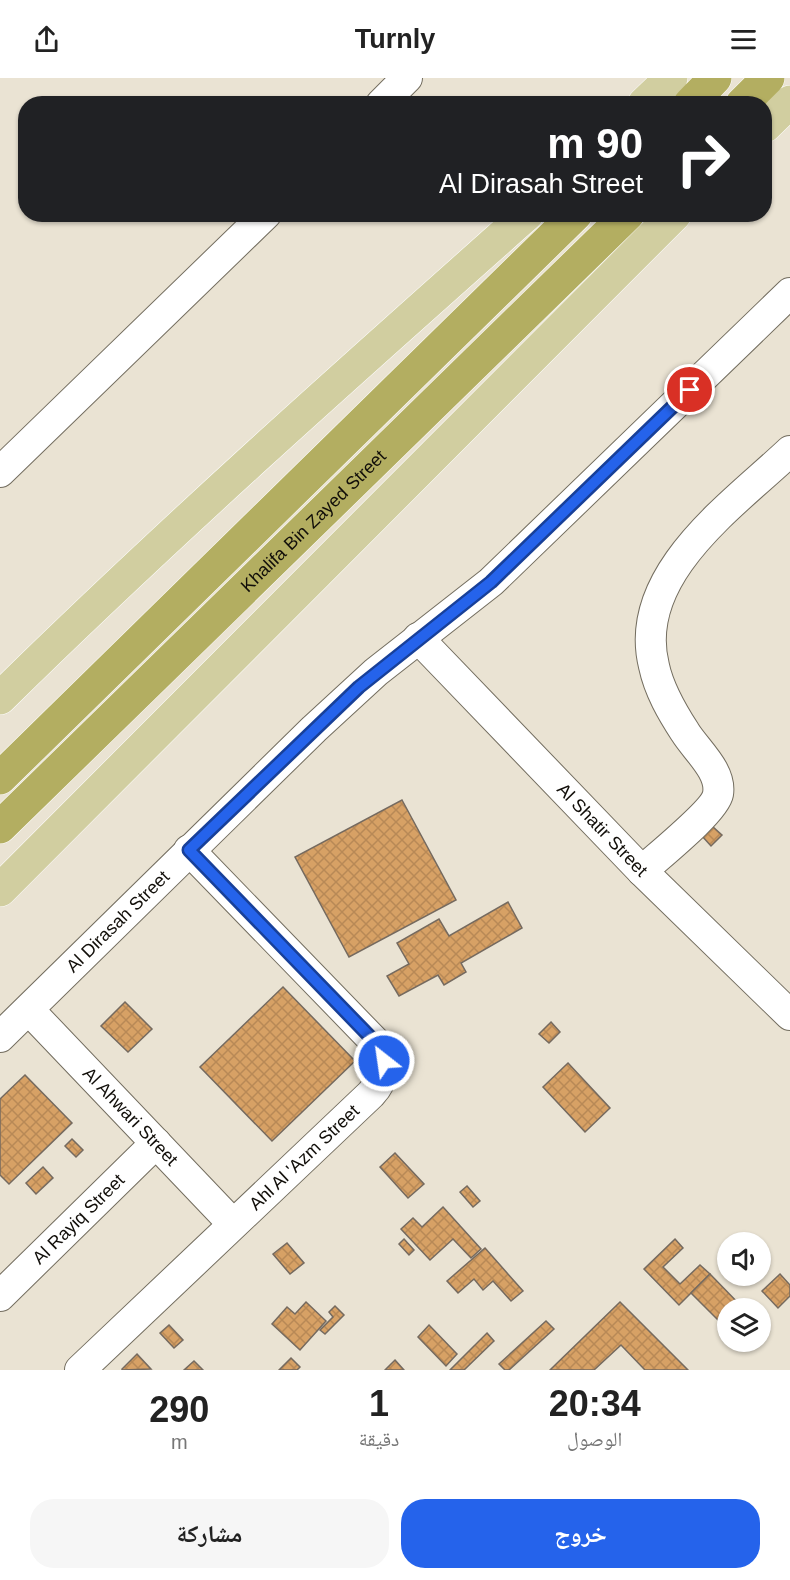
<!DOCTYPE html>
<html lang="ar">
<head>
<meta charset="utf-8">
<style>
	:root { --surface:#fff; --page:#f6f6f6; --text:#222; --muted:#767676; --accent:#2563eb }
	body { margin:0; font-family:Arial,"Noto Naskh Arabic",sans-serif; background:var(--page); color:var(--text); direction:rtl; height:100vh; display:flex; flex-direction:column; font-size:22px; white-space:nowrap }
	* { box-sizing:border-box; margin:0 }
	p { font-size:20px; color:var(--muted) }
	.icon { flex:none; width:33px; height:33px; fill:none; stroke:currentColor; stroke-width:2; stroke-linecap:round; stroke-linejoin:round }
	.map { position:relative; height:1292px; overflow:hidden; direction:ltr }
	.sheet { display:flex; flex-direction:column; background:var(--surface); flex:1 }
	.sheet>* { flex:none }
	.banner { position:absolute; left:18px; top:18px; width:754px; height:126px; border-radius:24px; box-shadow:0 2px 4px #0004; direction:rtl; background:#202124; color:#fff; overflow:hidden }
	.tools { position:absolute; left:717px; top:1154px; display:grid; gap:12px }
	.tools a { display:grid; place-items:center; width:54px; height:54px; border-radius:50%; background:var(--surface); box-shadow:0 2px 4px #0004; font-size:30px }
	.pin { position:absolute; display:grid; place-items:center; width:51px; height:51px; color:#fff; margin:-26px; border:3px solid #fff; border-radius:50%; box-shadow:0 2px 6px #0007 }
	.me { position:absolute; width:66px; margin:-33px; rotate:330deg; stroke-linejoin:round; filter:drop-shadow(0 0 4px #0008) }
	.turn { display:flex; align-items:center; gap:21px; height:126px; padding:0 30px; font-size:27px }
	.turn .icon { width:78px; height:78px; stroke-width:2.5 }
	.turn b { display:block; font-size:42px; line-height:51px }
	.eta { display:flex; justify-content:space-evenly; align-items:center; height:102px; text-align:center }
	.eta b { font-size:36px; font-weight:700; line-height:42px }
	.primary-button { display:flex; gap:12px; margin-top:auto; padding:12px 30px }
	.primary-button a { flex:1; height:69px; border-radius:24px; background:var(--accent); color:#fff; font-size:24px; font-weight:700; line-height:69px; text-align:center }
	.primary-button a+a { background:var(--page); color:var(--text) }
	header { display:flex; justify-content:space-between; align-items:center; height:78px; padding:0 30px; background:var(--surface); font-size:27px; font-weight:700 }
	.map>svg:first-child { display:block }
</style>
</head>
<body>
<header><svg class="icon" aria-label="menu" viewBox="0 0 24 24"><path d="M4 6h16M4 12h16M4 18h16"/></svg>Turnly<svg class="icon" aria-label="share" viewBox="0 0 24 24"><path d="M12 15V3M7 8l5-5 5 5M5 13v7h14v-7"/></svg></header>
<div class="map">
<svg width="790" height="1292" viewBox="0 0 790 1292">
	<defs>
		<pattern id="building-cross-hatch" width="8" height="8" patternUnits="userSpaceOnUse" patternTransform="scale(1.5)"><rect width="8" height="8" fill="#d7a165"/><path d="M0 0l8 8M0 8l8-8" fill="none" stroke="#b88956"/></pattern>
	</defs>
	<rect width="100%" height="100%" fill="#eae3d3"/>
	<g fill="url(#building-cross-hatch)" stroke="#756a5f" stroke-width="1.5">
		<polygon points="402,722 456,822 349,879 295,779"/>
		<polygon points="712,748 722,757 711,768 702,758"/>
		<polygon points="508,824 522,850 461,885 466,894 444,907 438,897 399,918 387,898 409,886 397,865 439,841 449,858"/>
		<polygon points="283,909 355,983 272,1063 200,989"/>
		<polygon points="125,924 152,951 128,974 101,948"/>
		<polygon points="551,944 560,954 549,965 539,956"/>
		<polygon points="568,985 610,1030 585,1054 543,1009"/>
		<polygon points="25,997 72,1045 9,1106 0,1097 0,1021"/>
		<polygon points="72,1061 83,1072 76,1079 65,1068"/>
		<polygon points="395,1075 424,1106 408,1120 380,1089"/>
		<polygon points="43,1089 53,1100 36,1116 26,1105"/>
		<polygon points="467,1108 480,1123 473,1129 460,1114"/>
		<polygon points="443,1129 481,1171 471,1180 453,1161 430,1182 401,1151 413,1140 422,1149"/>
		<polygon points="404,1161 414,1172 409,1177 399,1166"/>
		<polygon points="675,1161 683,1170 663,1189 680,1206 700,1187 710,1196 679,1227 644,1191"/>
		<polygon points="287,1165 304,1185 290,1196 273,1176"/>
		<polygon points="485,1170 523,1213 511,1223 493,1203 483,1212 474,1201 458,1215 447,1203"/>
		<polygon points="728,1179 728,1194 727,1195 720,1189"/>
		<polygon points="710,1196 743,1230 728,1230 728,1252 691,1215"/>
		<polygon points="780,1196 790,1207 790,1218 778,1230 762,1213"/>
		<polygon points="306,1224 326,1243 300,1272 272,1246 287,1229 295,1236"/>
		<polygon points="620,1224 688,1292 645,1292 621,1267 594,1292 550,1292"/>
		<polygon points="335,1228 344,1237 325,1256 320,1252 333,1239 329,1234"/>
		<polygon points="546,1243 554,1251 509,1292 505,1292 499,1286"/>
		<polygon points="169,1247 183,1262 174,1270 160,1255"/>
		<polygon points="429,1247 457,1276 446,1288 418,1259"/>
		<polygon points="487,1255 494,1263 464,1292 450,1292"/>
		<polygon points="137,1276 151,1291 122,1292 122,1291"/>
		<polygon points="291,1280 300,1289 297,1292 279,1292"/>
		<polygon points="395,1282 404,1292 385,1292"/>
		<polygon points="194,1283 203,1292 184,1292"/>
	</g>
	<g fill="none" stroke-linecap="round" stroke-linejoin="round">
		<defs>
			<g id="minor">
				<polyline points="381,26 407,0"/>
				<polyline points="0,394 266,136"/>
				<path id="s1" d="M418,560l224,233 148,144"/>
				<path d="M642,793c15,-14 73,-60 76,-77 4,-23 -22,-44 -33,-62 -13,-20 -26,-42 -31,-66 -23,-91 79,-161 136,-215"/>
				<path id="s2" d="M29,932l204,214"/>
				<path id="s3" d="M0,959l314,-308 62,-57 115,-90 299,-289"/>
				<path id="s4" d="M0,1218l156,-153"/>
				<path id="s5" d="M80,1292l291,-276c14,-15 16,-32 6,-50l-188,-194"/>
			</g>
			<g id="major">
				<polyline points="644,26 671,0"/>
				<polyline points="765,48 790,24"/>
				<path d="M0,620c170,-167 348,-325 527,-484"/>
				<polyline points="0,812 675,136"/>
			</g>
			<g id="highway">
				<polyline points="690,26 715,0"/>
				<polyline points="742,26 768,0"/>
				<polyline points="0,700 576,136"/>
				<path id="s6" d="M0,749l628,-613"/>
			</g>
		</defs>
		<use href="#minor" stroke="#736d5f" stroke-width="32"/>
		<use href="#major" stroke="#fff" stroke-width="34"/>
		<use href="#highway" stroke="#fff" stroke-width="34"/>
		<use href="#minor" stroke="#fff" stroke-width="30"/>
		<use href="#major" stroke="#d1cea0" stroke-width="33"/>
		<use href="#highway" stroke="#b3ae61" stroke-width="33"/>
	</g>
	<g fill="none" stroke-linecap="round" stroke-linejoin="round">
		<defs>
			<polyline id="route" points="384,983 377,966 189,772 359,609 491,504 690,312"/>
		</defs>
		<use href="#route" stroke="#184099" stroke-width="15"/>
		<use href="#route" stroke="#2563eb" stroke-width="10"/>
	</g>
	<g text-anchor="middle" stroke-width="5" stroke-linejoin="round" paint-order="stroke">
		<g font-size="18" fill="#110e09" stroke="#fff">
			<text dy="6" stroke="none"><textPath href="#s6" startOffset="438">Khalifa Bin Zayed Street</textPath></text>
			<text dy="6" stroke="none"><textPath href="#s1" startOffset="266">Al Shatir Street</textPath></text>
			<text dy="6" stroke="none"><textPath href="#s3" startOffset="165">Al Dirasah Street</textPath></text>
			<text dy="6" stroke="none"><textPath href="#s2" startOffset="147">Al Ahwari Street</textPath></text>
			<text dy="6" stroke="none"><textPath href="#s5" startOffset="309">Ahl Al 'Azm Street</textPath></text>
			<text dy="6" stroke="none"><textPath href="#s4" startOffset="110">Al Rayiq Street</textPath></text>
		</g>
	</g>
</svg>
<div class="tools">
<a><svg class="icon" aria-label="sound" viewBox="0 0 24 24"><path d="M4 9h4l5-4v14l-5-4H4zM17 9q2 3 0 6"/></svg></a>
<a><svg class="icon" aria-label="layers" viewBox="0 0 24 24"><path d="M12 4l9 5-9 5-9-5zM3 14l9 5 9-5"/></svg></a>
</div>
<div class="pin" style="left:690px;top:312px;background:#d93025"><svg class="icon" aria-label="arrive" viewBox="0 0 24 24"><path d="M6 21V4h12l-3 4 3 4H6"/></svg></div>
<svg class="me" style="left:384px;top:983px" viewBox="-20 -20 40 40"><circle r="17" fill="#2563eb" stroke="#fff" stroke-width="3"/><path d="M0-11L8 9 0 5-8 9z" fill="#fff"/></svg>
<div class="banner">
<div class="turn"><svg class="icon" aria-label="right" viewBox="0 0 24 24"><path d="M7 20v-9h11M14 6l5 5-5 5"/></svg><div><b>90 m</b>Al Dirasah Street</div></div>
</div>
</div>
<section class="sheet">
<div class="eta">
<div><b>20:34</b><p>الوصول</p></div>
<div><b>1</b><p>دقيقة</p></div>
<div><b>290</b><p>m</p></div>
</div>
<div class="primary-button"><a>خروج</a><a>مشاركة</a></div>
</section>
</body>
</html>
